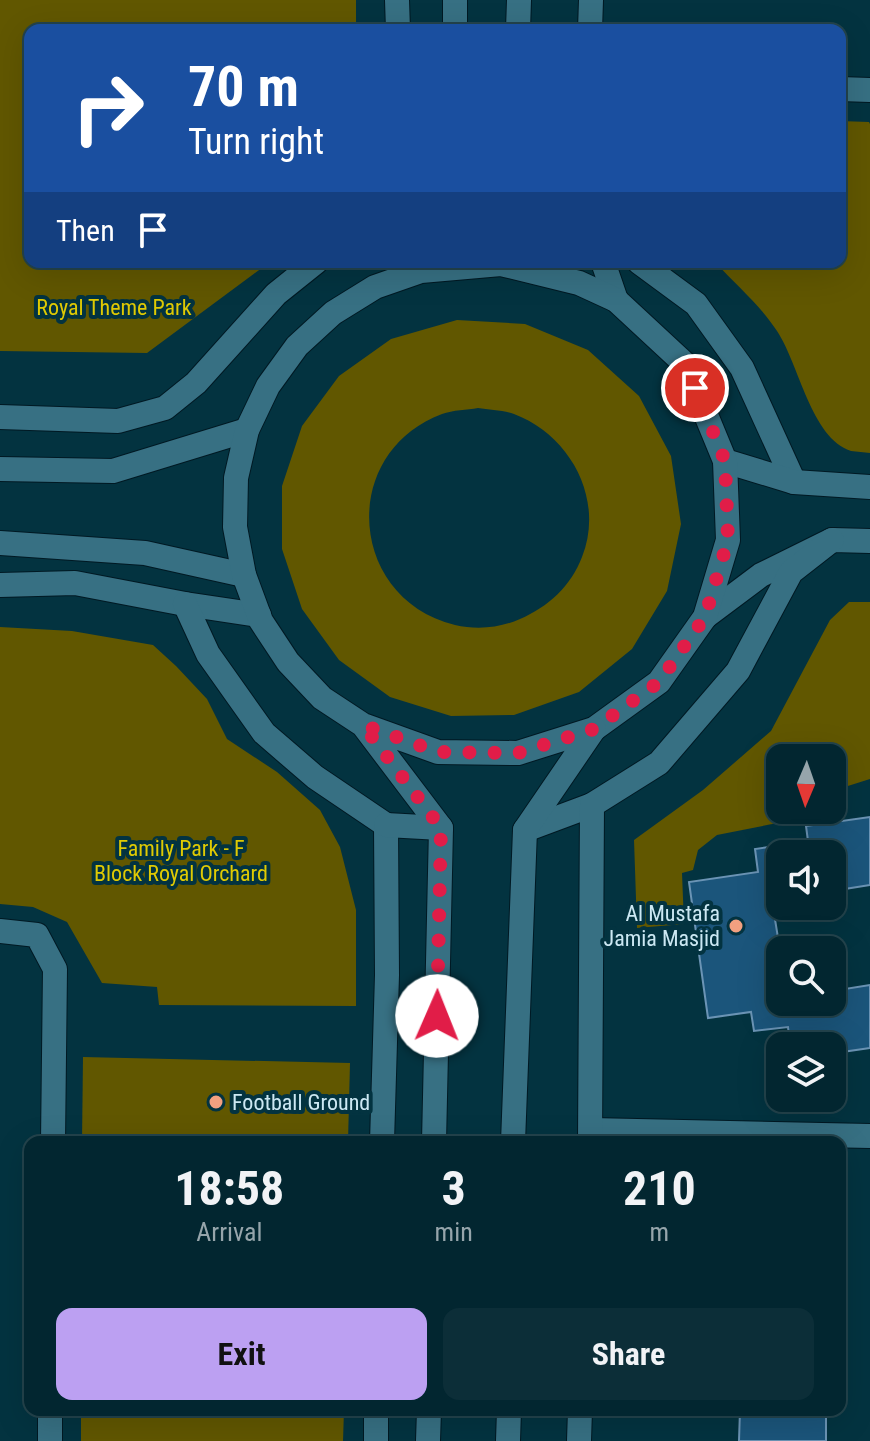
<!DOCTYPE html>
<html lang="en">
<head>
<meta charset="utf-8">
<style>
	:root { --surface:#022630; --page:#0c2e38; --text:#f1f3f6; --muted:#96a5ab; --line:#23434c; --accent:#bca0f2 }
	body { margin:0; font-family:"Roboto Condensed",sans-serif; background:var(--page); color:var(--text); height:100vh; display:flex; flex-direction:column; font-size:30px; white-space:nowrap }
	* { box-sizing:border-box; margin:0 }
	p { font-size:26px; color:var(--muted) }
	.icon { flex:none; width:44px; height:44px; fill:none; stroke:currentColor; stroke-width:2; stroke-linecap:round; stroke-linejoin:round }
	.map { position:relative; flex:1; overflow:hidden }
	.side { position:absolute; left:24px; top:1136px; width:822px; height:280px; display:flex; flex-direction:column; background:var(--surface); border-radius:16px; box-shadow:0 8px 32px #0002,0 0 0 2px var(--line) }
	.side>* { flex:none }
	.banner { position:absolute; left:24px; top:24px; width:822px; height:244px; border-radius:16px; box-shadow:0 8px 32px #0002,0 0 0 2px var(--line); background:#1a4fa0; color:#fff; overflow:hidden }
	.needle { width:52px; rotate:182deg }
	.fabs { position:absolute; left:766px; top:744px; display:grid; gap:16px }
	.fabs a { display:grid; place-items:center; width:80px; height:80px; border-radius:16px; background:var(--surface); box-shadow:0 8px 32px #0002,0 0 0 2px var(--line); font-size:40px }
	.pin { position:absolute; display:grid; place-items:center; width:68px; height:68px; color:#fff; margin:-34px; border:4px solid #fff; border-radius:50%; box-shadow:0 2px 8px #0007 }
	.me { position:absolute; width:88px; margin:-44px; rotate:1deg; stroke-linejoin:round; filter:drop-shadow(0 0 6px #0008) }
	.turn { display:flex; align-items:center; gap:28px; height:168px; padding:0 32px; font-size:36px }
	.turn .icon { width:104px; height:104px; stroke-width:2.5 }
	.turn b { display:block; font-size:56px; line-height:68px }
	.then { display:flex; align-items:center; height:76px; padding:0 32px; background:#0003; gap:16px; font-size:30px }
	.eta { display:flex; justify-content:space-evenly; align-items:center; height:136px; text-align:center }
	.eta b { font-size:48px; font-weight:700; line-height:56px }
	.primary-button { display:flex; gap:16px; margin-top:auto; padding:16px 32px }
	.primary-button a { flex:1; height:92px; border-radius:16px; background:var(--accent); color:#111; font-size:32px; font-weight:700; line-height:92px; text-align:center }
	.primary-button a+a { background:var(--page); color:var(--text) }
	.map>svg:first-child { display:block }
</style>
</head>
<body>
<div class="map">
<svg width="870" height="1441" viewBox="0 0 870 1441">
	<rect width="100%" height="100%" fill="#033340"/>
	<g fill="#615700" fill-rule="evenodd">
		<polygon points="0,0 356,0 356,30 30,30 30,262 270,262 147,353 0,351"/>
		<path d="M840,121l29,1 1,2v329c-6,-1 -13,-1 -19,-2 -40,-13 -52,-87 -74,-120 -17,-26 -41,-46 -62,-69h125z"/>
		<path d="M457,320l68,4 63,26 51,46 32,60 10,68 -14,67 -35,58 -53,43 -65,23 -63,1 -61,-19 -51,-37 -37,-51 -20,-60v-63l20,-60 37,-50 52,-37zM478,408c11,2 25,2 36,6 56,21 91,85 68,143 -11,29 -34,50 -62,62 -20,9 -43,11 -65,6 -107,-26 -117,-172 -13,-211 11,-4 25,-4 36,-6z"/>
		<polygon points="849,602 870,602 870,779 832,791 832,758 780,758 780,810 808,810 808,817 717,835 698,850 693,870 682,873 684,924 637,928 634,840 703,790 771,731 830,620"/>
		<polygon points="0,627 72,631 153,645 176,666 207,699 227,739 277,772 320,810 340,847 356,910 356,1006 159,1005 157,987 102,983 67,922 33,907 0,904"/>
		<polygon points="83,1057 350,1063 348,1142 82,1142"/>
		<polygon points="81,1410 344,1410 343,1441 81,1441"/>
	</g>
	<g fill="#1b557b" stroke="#6b94b5" stroke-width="2">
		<polygon points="870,817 870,885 832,891 832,854 780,854 780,900 772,901 780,950 780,1002 832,1002 832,991 870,985 870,1048 835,1053 834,1039 790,1045 788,1027 754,1031 751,1012 708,1018 689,882 758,872 755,849 808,841 806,826"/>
		<polygon points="740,1410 826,1410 826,1441 739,1441"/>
	</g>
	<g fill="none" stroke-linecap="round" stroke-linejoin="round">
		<defs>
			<g id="minor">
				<polyline points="397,0 398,30"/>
				<polyline points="455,30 455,0"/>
				<polyline points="518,30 519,0"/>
				<polyline points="590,30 591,0"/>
				<polyline points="840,89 870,90"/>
				<polyline points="603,262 616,300"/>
				<polyline points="639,262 696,304 742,368 794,482"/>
				<polyline points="0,417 118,421 165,408 196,383 276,294 316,262"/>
				<polyline points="725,461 794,482 870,487"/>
				<polyline points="0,469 113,471 247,430"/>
				<polyline points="0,543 145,553 244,575"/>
				<polyline points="0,585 75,583 185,604 259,615"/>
				<polyline points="185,604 208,654 264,733 315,777 386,825 387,975 382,1142"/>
				<polyline points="705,617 761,575 832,540 870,541"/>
				<polyline points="363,725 438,752 518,753 594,729 659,682 705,617 728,540 725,461 685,364 616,300 579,283 501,264 421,271 375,287 333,313 297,346 268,386 247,430 236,478 235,527 244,575 261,621 288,662 322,698 363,725 441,828 434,1142"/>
				<polyline points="386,825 441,828"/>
				<polyline points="525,830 592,805"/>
				<polyline points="0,931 37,935 55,969 53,1142"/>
				<polyline points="591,1130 870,1136"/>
				<polyline points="513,1142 525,830 594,729"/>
				<polyline points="590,1142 592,805 659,763 738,671 791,572 832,540"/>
				<polyline points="50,1441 50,1410"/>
				<polyline points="376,1441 376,1410"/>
				<polyline points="428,1441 429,1410"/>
				<polyline points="508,1441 509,1410"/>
				<polyline points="579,1441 580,1410"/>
			</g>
		</defs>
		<use href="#minor" stroke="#001923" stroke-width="26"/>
		<use href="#minor" stroke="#377083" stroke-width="24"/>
	</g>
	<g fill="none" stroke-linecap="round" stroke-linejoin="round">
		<polyline stroke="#e11d48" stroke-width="14" stroke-dasharray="0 25.2" points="437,1016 441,828 363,725 438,752 518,753 594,729 659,682 705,617 728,540 725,461 695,388"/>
	</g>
	<g fill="#f2a080" stroke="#033340" stroke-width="3">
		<circle cx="736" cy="926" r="8"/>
		<circle cx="216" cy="1102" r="8"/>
	</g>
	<g text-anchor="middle" stroke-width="8" stroke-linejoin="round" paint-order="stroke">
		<g font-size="22" fill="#dfca03" stroke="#033340">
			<text x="114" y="315">Royal Theme Park</text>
			<text x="181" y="856">Family Park - F<tspan x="181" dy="25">Block Royal Orchard</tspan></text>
		</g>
		<g font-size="22" fill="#cce8f3" stroke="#033340" text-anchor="end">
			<text x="720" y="921">Al Mustafa<tspan x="720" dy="25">Jamia Masjid</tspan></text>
			<text x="232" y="1110" text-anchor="start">Football Ground</text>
		</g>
	</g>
</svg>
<div class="fabs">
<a><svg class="needle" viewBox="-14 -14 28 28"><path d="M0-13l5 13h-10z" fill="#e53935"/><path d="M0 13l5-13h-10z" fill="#96a5ab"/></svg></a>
<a><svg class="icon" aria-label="sound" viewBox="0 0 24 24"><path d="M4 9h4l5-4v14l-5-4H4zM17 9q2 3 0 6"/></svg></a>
<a><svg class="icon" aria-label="search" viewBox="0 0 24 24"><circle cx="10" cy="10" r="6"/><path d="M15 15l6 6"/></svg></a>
<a><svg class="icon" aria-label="layers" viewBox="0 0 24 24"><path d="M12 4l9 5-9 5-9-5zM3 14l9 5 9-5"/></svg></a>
</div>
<div class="pin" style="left:695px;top:388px;background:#d93025"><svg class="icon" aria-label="arrive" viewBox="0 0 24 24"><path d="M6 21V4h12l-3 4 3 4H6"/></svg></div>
<svg class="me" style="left:437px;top:1016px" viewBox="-20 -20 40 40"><circle r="19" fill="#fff"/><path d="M0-13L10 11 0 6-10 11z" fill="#e11d48"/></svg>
<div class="banner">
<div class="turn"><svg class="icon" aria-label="right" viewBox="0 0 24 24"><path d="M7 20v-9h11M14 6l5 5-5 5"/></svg><div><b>70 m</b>Turn right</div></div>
<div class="then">Then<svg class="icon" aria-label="arrive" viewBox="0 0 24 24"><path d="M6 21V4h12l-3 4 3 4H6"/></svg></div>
</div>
<section class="side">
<div class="eta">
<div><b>18:58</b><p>Arrival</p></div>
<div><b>3</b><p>min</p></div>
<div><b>210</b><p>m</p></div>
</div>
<div class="primary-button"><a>Exit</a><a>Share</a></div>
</section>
</div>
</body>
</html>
